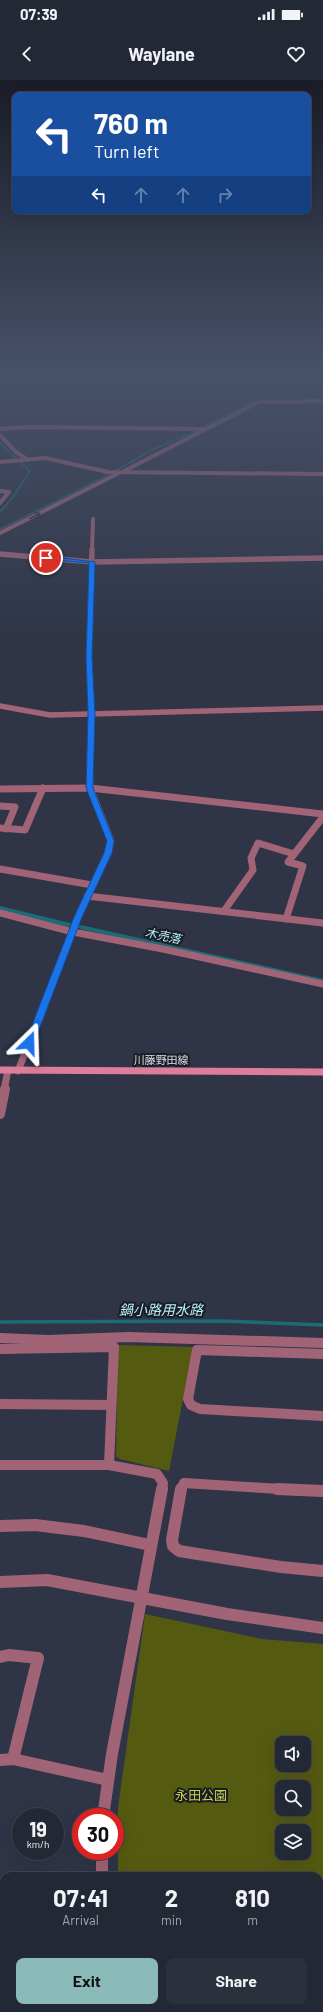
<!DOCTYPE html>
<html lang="en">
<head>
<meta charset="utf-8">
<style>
	:root { --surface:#232835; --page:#2b303d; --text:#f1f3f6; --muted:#a3a6ad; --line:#404450; --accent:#8bbbb9 }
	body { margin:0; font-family:Barlow,"Noto Sans JP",sans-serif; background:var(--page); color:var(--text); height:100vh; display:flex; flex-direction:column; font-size:15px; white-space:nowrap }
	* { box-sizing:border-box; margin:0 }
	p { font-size:13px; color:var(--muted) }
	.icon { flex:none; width:22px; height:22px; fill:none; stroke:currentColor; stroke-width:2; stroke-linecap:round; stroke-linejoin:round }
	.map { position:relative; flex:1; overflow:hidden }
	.panel { position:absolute; left:0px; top:1792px; width:323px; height:140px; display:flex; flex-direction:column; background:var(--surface); border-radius:12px 12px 0 0; box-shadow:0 4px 16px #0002,0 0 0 1px var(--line) }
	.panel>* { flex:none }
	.guide { position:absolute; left:12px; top:12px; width:299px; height:122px; border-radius:8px; box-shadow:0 4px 16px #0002,0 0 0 1px var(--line); background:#1a4fa0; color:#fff; overflow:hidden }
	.tools { position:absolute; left:275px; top:1656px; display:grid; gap:8px }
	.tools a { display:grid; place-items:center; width:36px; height:36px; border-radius:8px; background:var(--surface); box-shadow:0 4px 16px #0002,0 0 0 1px var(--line); font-size:20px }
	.speed { position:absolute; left:12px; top:1728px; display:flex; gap:8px; font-size:20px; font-weight:700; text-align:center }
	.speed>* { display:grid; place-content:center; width:52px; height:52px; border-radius:50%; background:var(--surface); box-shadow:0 4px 16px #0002,0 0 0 1px var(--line); line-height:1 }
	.speed small { font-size:10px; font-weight:400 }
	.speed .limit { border:6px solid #d22; background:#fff; color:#111 }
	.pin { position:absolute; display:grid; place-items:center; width:34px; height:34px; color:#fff; margin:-17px; border:2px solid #fff; border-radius:50%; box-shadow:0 1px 4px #0007 }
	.me { position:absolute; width:44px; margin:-22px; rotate:22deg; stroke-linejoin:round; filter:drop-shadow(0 0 3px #0008) }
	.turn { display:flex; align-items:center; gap:14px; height:84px; padding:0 16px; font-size:18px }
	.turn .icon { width:52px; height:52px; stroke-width:2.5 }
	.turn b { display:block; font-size:28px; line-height:34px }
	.lanes { display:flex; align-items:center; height:38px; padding:0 16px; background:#0003; justify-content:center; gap:20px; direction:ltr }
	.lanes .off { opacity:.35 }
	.eta { display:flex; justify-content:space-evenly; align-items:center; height:68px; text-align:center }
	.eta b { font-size:24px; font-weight:700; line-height:28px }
	.button { display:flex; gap:8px; margin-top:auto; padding:8px 16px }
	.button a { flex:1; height:46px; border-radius:8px; background:var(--accent); color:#111; font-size:16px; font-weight:700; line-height:46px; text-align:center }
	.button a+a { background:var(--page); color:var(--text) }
	.status { display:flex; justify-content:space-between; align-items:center; height:28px; padding:0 20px; background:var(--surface); direction:ltr }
	.status svg { height:11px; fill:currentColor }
	header { display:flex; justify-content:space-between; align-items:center; height:52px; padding:0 16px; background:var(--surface); font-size:18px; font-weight:700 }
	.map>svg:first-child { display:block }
</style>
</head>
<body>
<div class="status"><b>07:39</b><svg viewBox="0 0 49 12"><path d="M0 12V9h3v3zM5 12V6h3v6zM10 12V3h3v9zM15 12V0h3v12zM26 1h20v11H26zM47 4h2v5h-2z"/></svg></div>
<header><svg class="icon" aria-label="back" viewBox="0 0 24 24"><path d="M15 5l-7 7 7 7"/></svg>Waylane<svg class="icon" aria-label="heart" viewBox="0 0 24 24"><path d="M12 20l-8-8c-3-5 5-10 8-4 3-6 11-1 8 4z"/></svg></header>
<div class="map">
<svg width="323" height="1932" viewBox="0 0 323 1932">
	<rect width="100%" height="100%" fill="#2f3547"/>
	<g fill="#555a11" fill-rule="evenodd">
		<polygon points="118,1265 193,1267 169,1391 120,1379 116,1376"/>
		<path d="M145,1534l117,25 61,5v368h-183l-1,-4h180v-132h-201v-68zM282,1663h22v22h-22zM282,1707h22v22h-22zM282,1751h22v22h-22z"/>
	</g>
	<g fill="#1c6b75">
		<polygon points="0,826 70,843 68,847 0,830"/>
		<polygon points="81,845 323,899 323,901 80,849"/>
	</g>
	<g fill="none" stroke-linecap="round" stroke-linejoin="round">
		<g stroke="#1c6b75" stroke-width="1.5">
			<polyline points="0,363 30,391 13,417 0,432"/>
			<polyline points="0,449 110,394 152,370 193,352 302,296 323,295"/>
		</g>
		<polyline stroke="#1c6b75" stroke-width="2.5" points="67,844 85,848"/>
		<polyline stroke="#1c6b75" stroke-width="3.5" points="0,1242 222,1241 323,1245"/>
		<polyline stroke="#1c6b75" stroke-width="4.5" points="189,1928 189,1932"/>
		<g stroke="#a16477" stroke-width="4">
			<polyline points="0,349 29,347 203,349"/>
			<polyline points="0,355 16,372 28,380"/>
			<polyline points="0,382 45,378 108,392 323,394"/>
			<polyline points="124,391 259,322 323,321"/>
			<polyline points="0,411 9,412 0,423"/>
			<polyline points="0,453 119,393"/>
			<polyline points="92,471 93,439"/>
		</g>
		<g stroke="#a16477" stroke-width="5.5">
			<polyline points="0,626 50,635 323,628"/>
			<polyline points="90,704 91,633 89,577 92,470"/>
		</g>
		<g stroke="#a16477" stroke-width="7">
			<polyline points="0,709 90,708 323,734"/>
			<polyline points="0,726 15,727 6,749"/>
			<polyline points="0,748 25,750 43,708"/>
			<polyline points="0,789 92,805"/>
			<polyline points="87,816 323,843"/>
			<polyline points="224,831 253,790 251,778 258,763 294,774"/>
			<polyline points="0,833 73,852 163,869 323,904"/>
			<polyline points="286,839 303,786 288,782 323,737"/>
			<polyline points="18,991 78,837 108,773 111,761 90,708 90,703"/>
			<polyline points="4,1010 8,990"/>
		</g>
		<g stroke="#a16477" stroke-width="10">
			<polyline points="0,1034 5,1009"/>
			<polyline points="0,1258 48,1260 129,1257 323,1263"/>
			<polyline points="0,1269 114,1267 109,1385 0,1385"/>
			<polyline points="323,1274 197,1270 188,1319 191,1325 200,1329 323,1336"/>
			<polyline points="0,1324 111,1325"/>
			<polyline points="109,1385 157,1394 163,1403 162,1410"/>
			<polyline points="181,1410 184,1403 296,1410"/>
		</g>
		<g stroke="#a16477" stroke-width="12">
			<polyline points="181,1409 172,1460 173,1466 179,1471 281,1487 323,1491"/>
			<polyline points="277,1409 323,1411"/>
			<polyline points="0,1446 35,1445 84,1451 150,1465"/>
			<polyline points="0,1577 9,1575 38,1578 13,1679"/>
			<polyline points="0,1680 13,1679 108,1700"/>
			<polyline points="103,1737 112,1674 162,1409"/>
			<polyline points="102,1771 102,1796"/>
			<polyline points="61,1932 71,1928"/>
		</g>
		<polyline stroke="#a16477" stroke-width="5.5" points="0,474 92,482 323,478"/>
		<polyline stroke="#a16477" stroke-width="12" points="0,1502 47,1500 227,1534 323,1548"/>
		<polyline stroke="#dd7c9b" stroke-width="7" points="0,990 323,992"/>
	</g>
	<defs><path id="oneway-shaft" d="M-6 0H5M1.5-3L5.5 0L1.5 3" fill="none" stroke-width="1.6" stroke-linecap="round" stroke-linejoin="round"/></defs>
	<use stroke="#42323e" href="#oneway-shaft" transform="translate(35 436) rotate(-27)"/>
	<linearGradient id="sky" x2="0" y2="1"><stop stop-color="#1a1d27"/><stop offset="0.52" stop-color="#475169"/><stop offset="1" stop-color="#475169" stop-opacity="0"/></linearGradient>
	<rect width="323" height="562" fill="url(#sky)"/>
	<polygon fill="#1a73e8" stroke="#114b97" points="46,476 95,482 92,577 95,633 93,708 114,761 112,773 82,837 34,963 29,966 25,963 74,837 104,773 107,761 86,708 88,633 86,577 89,483 44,479"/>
	<g text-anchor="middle" stroke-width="4" stroke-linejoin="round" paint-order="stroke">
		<g font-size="11" fill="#d9dee9" stroke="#1a1d25">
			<text x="161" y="984">川藤野田線</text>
		</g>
		<g font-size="12" font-style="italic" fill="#b4eff8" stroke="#1a1d25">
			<text transform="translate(163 856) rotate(12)" y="4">木売落</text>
		</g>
		<g font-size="13" fill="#c6d14d" stroke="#1a1d25">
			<text x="201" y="1720">永田公園</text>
		</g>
		<g font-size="14" font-style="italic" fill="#b4eff8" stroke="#1a1d25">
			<text x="161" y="1235">鍋小路用水路</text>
		</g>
	</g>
</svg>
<div class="tools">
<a><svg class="icon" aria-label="sound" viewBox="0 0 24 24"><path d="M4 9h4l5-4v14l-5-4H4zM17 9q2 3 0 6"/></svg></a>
<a><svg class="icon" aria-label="search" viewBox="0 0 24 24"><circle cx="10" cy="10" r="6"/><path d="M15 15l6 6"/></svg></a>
<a><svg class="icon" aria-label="layers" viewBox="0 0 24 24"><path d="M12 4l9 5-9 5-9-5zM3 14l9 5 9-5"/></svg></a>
</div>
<div class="speed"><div>19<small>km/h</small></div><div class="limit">30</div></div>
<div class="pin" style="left:46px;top:478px;background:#d93025"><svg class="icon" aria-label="arrive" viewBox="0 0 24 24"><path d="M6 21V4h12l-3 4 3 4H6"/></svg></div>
<svg class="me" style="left:29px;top:963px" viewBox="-20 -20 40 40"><path d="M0-17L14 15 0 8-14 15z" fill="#1a73e8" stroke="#fff" stroke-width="4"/></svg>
<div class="guide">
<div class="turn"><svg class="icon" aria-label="left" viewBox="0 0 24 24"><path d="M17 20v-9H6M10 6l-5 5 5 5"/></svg><div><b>760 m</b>Turn left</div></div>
<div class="lanes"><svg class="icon" aria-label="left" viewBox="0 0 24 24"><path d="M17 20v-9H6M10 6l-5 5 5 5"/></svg><svg class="icon off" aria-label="ahead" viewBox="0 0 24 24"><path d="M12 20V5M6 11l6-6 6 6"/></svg><svg class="icon off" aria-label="ahead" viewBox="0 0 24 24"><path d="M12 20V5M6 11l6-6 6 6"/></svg><svg class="icon off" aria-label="right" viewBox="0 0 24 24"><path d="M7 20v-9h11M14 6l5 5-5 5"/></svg></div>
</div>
<section class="panel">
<div class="eta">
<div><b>07:41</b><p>Arrival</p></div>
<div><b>2</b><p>min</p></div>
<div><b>810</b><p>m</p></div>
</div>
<div class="button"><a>Exit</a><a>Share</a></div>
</section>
</div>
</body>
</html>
